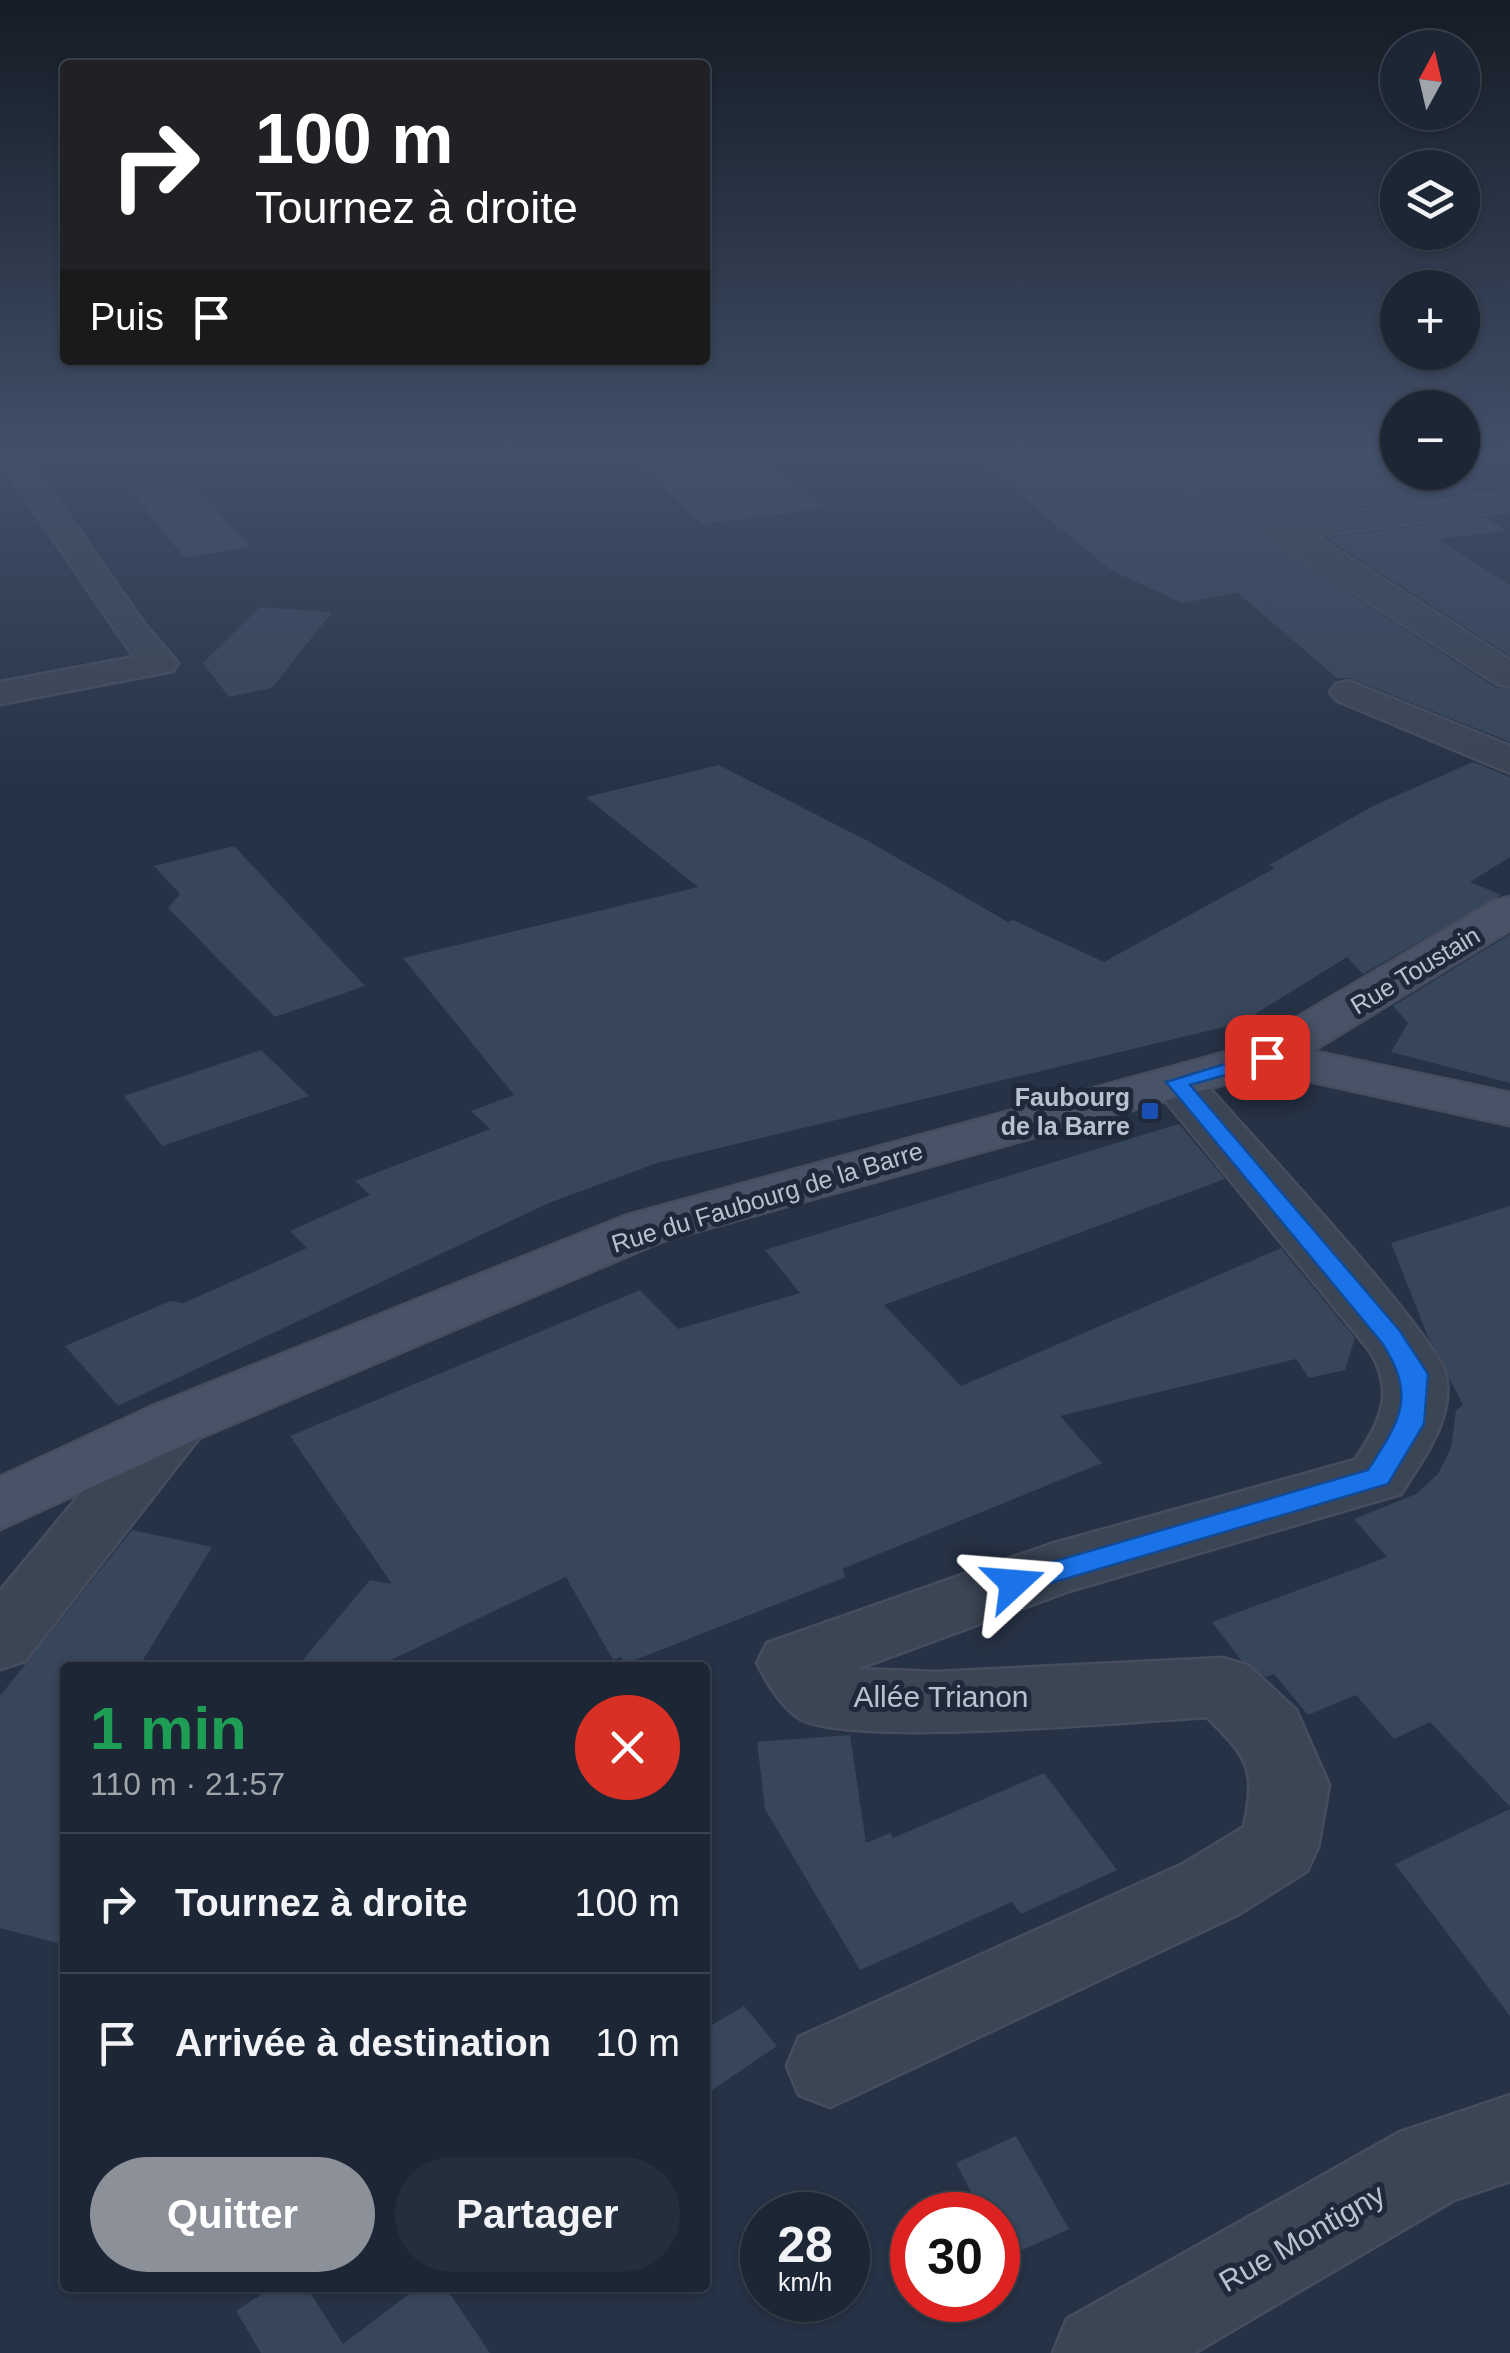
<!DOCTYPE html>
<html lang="fr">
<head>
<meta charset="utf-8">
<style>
	:root { --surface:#1c2634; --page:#252e3c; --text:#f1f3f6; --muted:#a0a5ac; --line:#3a434f; --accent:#8c9099 }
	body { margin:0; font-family:Arial,sans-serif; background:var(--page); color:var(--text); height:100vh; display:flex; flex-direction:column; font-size:38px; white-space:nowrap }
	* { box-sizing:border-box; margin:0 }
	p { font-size:32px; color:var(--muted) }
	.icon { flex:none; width:55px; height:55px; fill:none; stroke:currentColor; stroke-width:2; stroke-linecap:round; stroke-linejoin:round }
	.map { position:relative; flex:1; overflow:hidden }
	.sheet { position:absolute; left:60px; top:1662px; width:650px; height:630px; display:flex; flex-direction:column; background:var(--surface); border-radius:10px; box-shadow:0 2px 8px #0004,0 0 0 2px var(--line) }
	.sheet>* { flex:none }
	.top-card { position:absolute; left:60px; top:60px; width:650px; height:305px; border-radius:10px; box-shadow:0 2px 8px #0004,0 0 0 2px var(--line); background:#202124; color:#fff; overflow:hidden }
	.needle { width:65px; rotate:8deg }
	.controls { position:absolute; left:1380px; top:30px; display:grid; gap:20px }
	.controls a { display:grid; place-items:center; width:100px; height:100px; border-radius:50%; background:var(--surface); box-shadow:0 2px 8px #0004,0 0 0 2px var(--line); font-size:50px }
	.speed { position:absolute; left:740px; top:2192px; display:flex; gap:20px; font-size:50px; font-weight:700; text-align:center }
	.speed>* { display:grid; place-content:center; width:130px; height:130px; border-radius:50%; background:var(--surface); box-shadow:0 2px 8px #0004,0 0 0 2px var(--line); line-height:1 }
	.speed small { font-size:25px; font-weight:400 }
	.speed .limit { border:15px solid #d22; background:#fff; color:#111 }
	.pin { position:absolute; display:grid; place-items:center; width:85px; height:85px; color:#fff; margin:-42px; border-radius:20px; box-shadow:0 5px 15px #0006 }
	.me { position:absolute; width:110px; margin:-55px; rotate:71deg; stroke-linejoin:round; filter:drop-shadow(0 0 8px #0008) }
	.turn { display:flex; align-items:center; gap:35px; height:210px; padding:0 30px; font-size:45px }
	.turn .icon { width:130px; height:130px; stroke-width:2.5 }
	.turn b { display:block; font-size:70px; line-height:85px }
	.then { display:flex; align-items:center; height:95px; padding:0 30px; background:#0003; gap:20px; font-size:38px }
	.round { display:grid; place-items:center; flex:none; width:105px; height:105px; border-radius:52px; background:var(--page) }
	.headline { display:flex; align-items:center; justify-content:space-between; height:170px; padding:0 30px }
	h1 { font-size:60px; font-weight:800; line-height:75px; color:#1e9e55 }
	.action { display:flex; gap:20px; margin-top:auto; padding:20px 30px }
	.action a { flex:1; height:115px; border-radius:60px; background:var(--accent); color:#fff; font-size:40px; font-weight:800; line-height:115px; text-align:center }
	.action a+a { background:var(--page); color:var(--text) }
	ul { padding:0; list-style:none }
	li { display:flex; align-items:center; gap:30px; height:140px; padding:0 30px; border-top:2px solid var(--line) }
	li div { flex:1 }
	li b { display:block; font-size:38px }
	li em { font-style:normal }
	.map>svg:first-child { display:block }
</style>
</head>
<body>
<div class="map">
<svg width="1510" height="2353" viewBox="0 0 1510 2353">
	<rect width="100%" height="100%" fill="#263245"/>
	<g fill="#38465b">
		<polygon points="626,452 732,452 769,460 826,508 702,524"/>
		<polygon points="1039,452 1130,452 1495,687 1510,690 1510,742 1350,678 1337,678 1238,593 1182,603 1109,569 979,460"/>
		<polygon points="1176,452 1398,452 1398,472 1444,472 1476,492 1289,516"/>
		<polygon points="190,481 251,547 184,558 131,490"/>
		<polygon points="1484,517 1508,531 1437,539 1510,585 1510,656 1326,538"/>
		<polygon points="260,607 332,612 272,688 229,697 203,663"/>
		<polygon points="1473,762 1510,777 1510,857 1470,882 1501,895 1363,974 1347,957 1241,1023 657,1163 549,1203 118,1406 65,1346 170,1301 184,1303 307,1248 290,1231 370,1195 355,1181 490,1129 471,1111 514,1095 403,958 698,887 586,797 719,765 868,841 1008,922 1013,920 1104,962 1275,868 1269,865 1373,806"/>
		<polygon points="234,846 365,986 275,1017 168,908 180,894 154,866"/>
		<polygon points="1510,934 1510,1083 1391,1052 1408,1023 1393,1006"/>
		<polygon points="261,1050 309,1096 162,1146 124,1096"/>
		<polygon points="1179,1124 1225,1179 884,1305 961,1386 1281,1248 1355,1338 1345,1370 1309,1378 1296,1359 1060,1416 1102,1463 842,1569 846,1577 625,1664 621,1657 613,1660 566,1577 374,1668 296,1668 370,1580 392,1584 290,1436 640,1290 678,1329 800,1293 765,1250"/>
		<polygon points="1510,1206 1510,1807 1430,1722 1394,1739 1356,1695 1308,1715 1274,1674 1266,1677 1241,1660 1212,1622 1387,1557 1354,1519 1416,1494 1438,1474 1451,1448 1456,1410 1463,1405 1428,1337 1391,1243"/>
		<polygon points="132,1530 212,1547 138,1668 65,1668 65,1945 0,1928 0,1696"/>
		<polygon points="850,1735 866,1843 890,1833 893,1838 1044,1773 1117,1870 1021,1914 1012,1902 860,1970 765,1809 757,1742"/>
		<polygon points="1510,1809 1510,2016 1395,1864"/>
		<polygon points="744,2006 777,2046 705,2095 705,2029"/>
		<polygon points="1016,2136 1069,2229 1004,2258 998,2245 998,2215 983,2215 956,2163"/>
		<polygon points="271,2288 307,2288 343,2344 417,2288 446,2288 490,2353 261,2353 236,2311"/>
	</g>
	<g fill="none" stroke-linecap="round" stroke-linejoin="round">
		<defs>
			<g id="minor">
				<polygon points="0,452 24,452 145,625 178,663 173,671 0,704 0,682 134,657 0,461"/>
				<polygon points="1510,492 1510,510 1284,540 1268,530 1284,520"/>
				<polygon points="1349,681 1510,746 1510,773 1336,700 1330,692 1336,684"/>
				<path d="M1176,1067l18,4c40,46 245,265 252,305 8,44 -23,82 -45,118l-332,97 -212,78 79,3 287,-14 26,8 47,44 33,75 -11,62 -11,24 -68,43 -409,193 -31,-12 -12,-29 12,-29 384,-173 61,-37c12,-59 5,-68 -37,-110 -70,4 -362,31 -408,1 -18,-12 -33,-37 -42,-55l10,-20 284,-99 304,-84c25,-38 41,-67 15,-109l-220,-269 8,-11z"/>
				<polygon points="176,1400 199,1406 208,1422 199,1438 25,1661 0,1669 0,1591 153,1406"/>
				<polygon points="1510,2095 1510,2181 1454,2200 1194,2353 1053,2353 1067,2319 1400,2132"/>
			</g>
			<polygon id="tertiary" points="1133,452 1169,452 1295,523 1510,660 1510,687 1497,684"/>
			<polygon id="secondary" points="1510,897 1510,930 1312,1051 1510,1093 1510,1125 1268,1072 665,1240 199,1438 0,1529 0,1477 153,1406 625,1216 1249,1046 1494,901"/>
		</defs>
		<use href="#minor" stroke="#454d5e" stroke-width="5"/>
		<use href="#tertiary" stroke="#454d5e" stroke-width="5"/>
		<use href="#secondary" stroke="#454d5e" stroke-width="5"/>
		<use href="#minor" fill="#3b4554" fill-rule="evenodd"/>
		<use href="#tertiary" fill="#3b4554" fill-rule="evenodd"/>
		<use href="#secondary" fill="#495368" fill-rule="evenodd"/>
	</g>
	<linearGradient id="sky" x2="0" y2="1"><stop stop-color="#151c26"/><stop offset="0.58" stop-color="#414f68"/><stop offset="1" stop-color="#414f68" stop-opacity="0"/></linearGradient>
	<rect width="1510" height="781" fill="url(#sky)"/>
	<path fill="#1a73e8" stroke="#114b97" stroke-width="2.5" d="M1267,1051l8,2v8l-85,24 210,246 28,43 -4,50 -36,60 -374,110 -10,-3 -4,-8 4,-7 364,-106c32,-50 49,-73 14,-127l-216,-261z"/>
	<rect fill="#1a4fb4" stroke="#1f293a" stroke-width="4" x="1140" y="1101" width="20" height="20" rx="5"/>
	<g text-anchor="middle" stroke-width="10" stroke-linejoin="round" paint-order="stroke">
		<g font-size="25" fill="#b9c0ce" stroke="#1f293a">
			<text transform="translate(1415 970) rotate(-31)" y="9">Rue Toustain</text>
			<text transform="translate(767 1197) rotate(-17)" y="9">Rue du Faubourg de la Barre</text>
		</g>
		<g font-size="25" font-weight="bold" fill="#b9c0ce" stroke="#1f293a" text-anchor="end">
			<text x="1130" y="1106">Faubourg<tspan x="1130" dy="29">de la Barre</tspan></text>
		</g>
		<g font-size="30" fill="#b9c0ce" stroke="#1f293a">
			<text x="941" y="1707">Allée Trianon</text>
			<text transform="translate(1302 2238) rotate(-30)" y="10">Rue Montigny</text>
		</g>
	</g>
</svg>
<div class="controls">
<a><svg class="needle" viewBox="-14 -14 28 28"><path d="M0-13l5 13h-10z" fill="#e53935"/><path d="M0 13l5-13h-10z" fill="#a0a5ac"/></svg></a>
<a><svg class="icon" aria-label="layers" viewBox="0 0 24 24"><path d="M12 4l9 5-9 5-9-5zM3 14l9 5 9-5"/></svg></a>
<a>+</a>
<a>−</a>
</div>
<div class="speed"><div>28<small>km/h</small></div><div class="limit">30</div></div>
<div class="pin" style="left:1267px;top:1057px;background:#d93025"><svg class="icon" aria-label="arrive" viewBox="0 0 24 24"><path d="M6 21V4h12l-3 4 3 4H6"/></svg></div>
<svg class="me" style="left:1014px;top:1583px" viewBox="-20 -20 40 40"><path d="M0-17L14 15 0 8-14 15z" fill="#1a73e8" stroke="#fff" stroke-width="4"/></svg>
<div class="top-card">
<div class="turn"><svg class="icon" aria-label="right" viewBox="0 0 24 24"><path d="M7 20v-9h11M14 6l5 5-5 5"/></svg><div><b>100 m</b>Tournez à droite</div></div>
<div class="then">Puis<svg class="icon" aria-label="arrive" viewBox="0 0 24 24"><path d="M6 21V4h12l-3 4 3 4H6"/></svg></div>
</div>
<section class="sheet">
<div class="headline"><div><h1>1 min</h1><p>110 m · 21:57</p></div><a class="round" style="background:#d93025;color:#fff"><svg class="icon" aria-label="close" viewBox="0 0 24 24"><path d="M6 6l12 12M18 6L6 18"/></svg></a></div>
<ul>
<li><svg class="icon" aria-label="right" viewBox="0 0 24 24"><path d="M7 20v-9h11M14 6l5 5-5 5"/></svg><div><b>Tournez à droite</b></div><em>100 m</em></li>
<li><svg class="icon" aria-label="arrive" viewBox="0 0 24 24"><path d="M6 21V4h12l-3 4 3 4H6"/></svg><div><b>Arrivée à destination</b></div><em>10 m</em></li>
</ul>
<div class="action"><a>Quitter</a><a>Partager</a></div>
</section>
</div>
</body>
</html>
